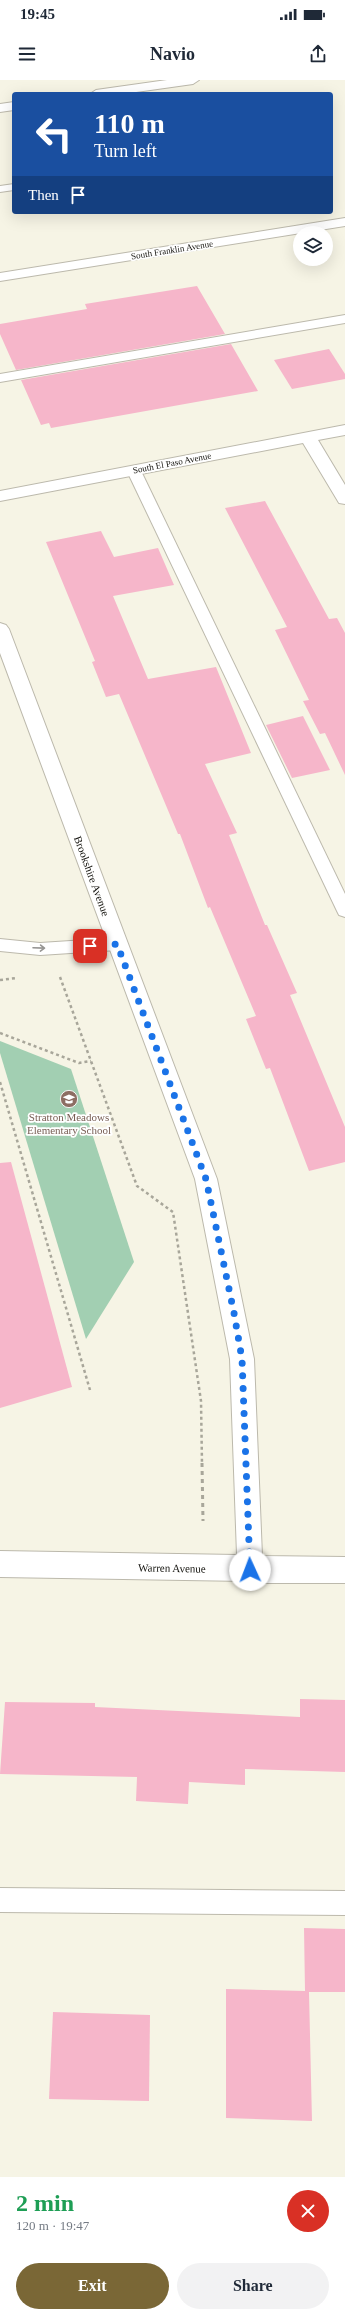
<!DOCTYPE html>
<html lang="en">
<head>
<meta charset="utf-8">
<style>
	:root { --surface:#fff; --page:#f2f2f3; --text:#1f2937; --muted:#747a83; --accent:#7a6736 }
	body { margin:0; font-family:"Times New Roman",serif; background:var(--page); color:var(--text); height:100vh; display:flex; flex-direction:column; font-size:15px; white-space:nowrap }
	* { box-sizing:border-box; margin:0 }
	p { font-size:13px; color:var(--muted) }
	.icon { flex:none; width:22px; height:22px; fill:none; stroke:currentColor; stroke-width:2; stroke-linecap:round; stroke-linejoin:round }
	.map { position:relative; height:2097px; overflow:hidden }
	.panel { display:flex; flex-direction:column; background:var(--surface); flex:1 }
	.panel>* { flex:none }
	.banner { position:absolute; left:12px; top:12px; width:321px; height:122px; border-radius:4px; box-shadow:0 4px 16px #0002; background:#1a4fa0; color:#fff; overflow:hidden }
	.tools { position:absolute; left:293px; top:146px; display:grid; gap:8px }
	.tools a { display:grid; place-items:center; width:40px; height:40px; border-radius:50%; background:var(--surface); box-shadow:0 4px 16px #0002; font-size:20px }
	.pin { position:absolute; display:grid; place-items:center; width:34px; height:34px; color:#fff; margin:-17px; border-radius:8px; box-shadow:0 2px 6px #0006 }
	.me { position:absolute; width:44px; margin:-22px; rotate:358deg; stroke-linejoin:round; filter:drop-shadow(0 0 3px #0008) }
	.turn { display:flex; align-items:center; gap:14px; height:84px; padding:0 16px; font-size:18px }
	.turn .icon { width:52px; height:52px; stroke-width:2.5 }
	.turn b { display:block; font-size:28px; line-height:34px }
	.then { display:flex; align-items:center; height:38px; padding:0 16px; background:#0003; gap:8px; font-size:15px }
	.round { display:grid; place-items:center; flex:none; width:42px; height:42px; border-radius:21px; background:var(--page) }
	.overview { display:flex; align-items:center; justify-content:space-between; height:68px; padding:0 16px }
	h1 { font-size:24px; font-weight:600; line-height:30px; color:#1e9e55 }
	.action { display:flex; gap:8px; margin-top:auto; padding:8px 16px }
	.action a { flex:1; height:46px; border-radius:24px; background:var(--accent); color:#fff; font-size:16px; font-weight:600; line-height:46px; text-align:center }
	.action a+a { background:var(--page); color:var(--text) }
	.status { display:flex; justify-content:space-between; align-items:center; height:28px; padding:0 20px; background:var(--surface); direction:ltr }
	.status svg { height:11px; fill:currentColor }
	header { display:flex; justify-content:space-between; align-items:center; height:52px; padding:0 16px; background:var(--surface); font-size:18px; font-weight:600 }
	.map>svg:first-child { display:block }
</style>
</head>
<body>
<div class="status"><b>19:45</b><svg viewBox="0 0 49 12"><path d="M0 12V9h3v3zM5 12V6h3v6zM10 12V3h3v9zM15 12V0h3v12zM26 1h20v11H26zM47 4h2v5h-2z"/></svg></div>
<header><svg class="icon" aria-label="menu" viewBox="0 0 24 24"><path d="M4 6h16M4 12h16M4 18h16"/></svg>Navio<svg class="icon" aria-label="share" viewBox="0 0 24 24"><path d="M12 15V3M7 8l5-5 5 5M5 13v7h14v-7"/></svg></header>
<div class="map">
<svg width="345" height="2097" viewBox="0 0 345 2097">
	<rect width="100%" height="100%" fill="#f6f4e5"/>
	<polygon fill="#a2cfb2" points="0,961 71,989 134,1182 86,1259 0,973"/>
	<g fill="#f6b6ca">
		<polygon points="197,206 225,254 16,290 0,254 0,244 87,229 85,224"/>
		<polygon points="231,264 258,311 51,348 49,343 41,345 21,300"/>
		<polygon points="329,269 345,294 345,299 292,309 274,280"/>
		<polygon points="265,421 329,539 337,538 345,553 345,695 325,653 320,654 303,621 309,620 275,550 287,547 225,428"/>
		<polygon points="101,451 114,477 158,468 174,505 113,516 148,599 216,587 251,673 205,684 237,753 229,755 265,845 267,845 297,913 290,915 345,1047 345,1082 309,1091 270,988 266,989 246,939 256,936 210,827 208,828 180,754 178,754 119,614 106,617 92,582 95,581 46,462"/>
		<polygon points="303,636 330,690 292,698 266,645"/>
		<polygon points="11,1082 72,1307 0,1328 0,1083"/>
		<polygon points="300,1619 345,1620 345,1692 245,1689 245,1705 189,1702 188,1724 136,1721 137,1697 0,1694 5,1622 95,1623 95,1627 300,1637"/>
		<polygon points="304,1848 345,1849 345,1912 309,1912 312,2041 226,2038 226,1909 305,1911"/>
		<polygon points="53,1932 150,1935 149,2021 49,2019"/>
	</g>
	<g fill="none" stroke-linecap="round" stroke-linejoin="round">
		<defs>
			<g id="lane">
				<polygon points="14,104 14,110 0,112 0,106"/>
				<polygon points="345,235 345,243 0,302 0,294"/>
				<polygon points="134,387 141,391 345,814 345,837 339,835 337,831 127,391"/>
				<polygon points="117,858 123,859 125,864 123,869 117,870 40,875 0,871 0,859 40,863"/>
				<polygon points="0,1808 345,1811 345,1835 0,1832"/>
			</g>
			<g id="street">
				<polygon points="167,0 199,0 193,4 122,14 90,14 96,10"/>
				<polygon points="14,22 14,30 0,32 0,24"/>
				<polygon points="345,138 345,146 0,201 0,193"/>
				<polygon points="345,345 345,355 318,360 345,405 345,424 339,423 303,363 0,421 0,411"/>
				<polygon points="0,543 6,545 9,549 217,1099 254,1279 262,1476 345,1477 345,1503 250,1503 246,1501 0,1497 0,1471 237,1475 230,1279 195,1099 0,573"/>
			</g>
		</defs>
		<use href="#lane" stroke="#bcb9ac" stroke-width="2"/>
		<use href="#street" stroke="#bcb9ac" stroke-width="2"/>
		<g stroke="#a8a69a" stroke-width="2.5" stroke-dasharray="3 3" stroke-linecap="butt">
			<polyline points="60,897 137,1106 173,1132 201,1321 202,1384"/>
			<polyline points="0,900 17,898"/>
			<polyline points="0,953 79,983 91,981"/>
			<polyline points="0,1002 90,1310"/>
		</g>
		<polyline stroke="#a8a69a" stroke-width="3" stroke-dasharray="4 4" stroke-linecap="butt" points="202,1383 203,1441"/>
		<use href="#lane" fill="#fff" fill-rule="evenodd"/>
		<use href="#street" fill="#fff" fill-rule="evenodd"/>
	</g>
	<defs><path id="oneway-shaft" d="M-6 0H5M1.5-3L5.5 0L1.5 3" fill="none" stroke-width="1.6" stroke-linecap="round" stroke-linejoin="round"/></defs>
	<use stroke="#969593" href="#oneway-shaft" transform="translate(39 868) rotate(2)"/>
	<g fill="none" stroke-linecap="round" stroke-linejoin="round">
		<polyline stroke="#1a73e8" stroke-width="7" stroke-dasharray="0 12.6" points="90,866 117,864 206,1099 234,1233 242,1279 250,1490"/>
	</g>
	<defs>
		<symbol id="school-disc" viewBox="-11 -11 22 22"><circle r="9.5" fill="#8d6e63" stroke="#fff"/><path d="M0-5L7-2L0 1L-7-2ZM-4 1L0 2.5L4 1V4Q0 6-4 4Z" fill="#fff"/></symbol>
	</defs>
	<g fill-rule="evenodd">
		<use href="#school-disc" x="59" y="1009" width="20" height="20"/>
	</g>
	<g text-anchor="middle" stroke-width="3.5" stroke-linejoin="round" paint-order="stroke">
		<g font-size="9" fill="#15140f" stroke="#fff">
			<text transform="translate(172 170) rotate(-9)" y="3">South Franklin Avenue</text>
			<text transform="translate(172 383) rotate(-11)" y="3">South El Paso Avenue</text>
		</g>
		<g font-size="11" fill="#15140f" stroke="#fff">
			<text transform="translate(92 796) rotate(70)" y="4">Brookshire Avenue</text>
			<text transform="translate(172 1488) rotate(1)" y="4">Warren Avenue</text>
		</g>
		<g font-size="11" fill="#785e54" stroke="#fff">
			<text x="69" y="1041">Stratton Meadows<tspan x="69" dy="13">Elementary School</tspan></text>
		</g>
	</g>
</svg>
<div class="tools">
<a><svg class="icon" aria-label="layers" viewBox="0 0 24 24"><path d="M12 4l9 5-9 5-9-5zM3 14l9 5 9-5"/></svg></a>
</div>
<div class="pin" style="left:90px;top:866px;background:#d93025"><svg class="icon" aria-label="arrive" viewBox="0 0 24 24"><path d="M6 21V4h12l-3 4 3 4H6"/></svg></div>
<svg class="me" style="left:250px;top:1490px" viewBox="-20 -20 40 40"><circle r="19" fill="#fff"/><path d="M0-13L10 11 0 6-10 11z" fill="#1a73e8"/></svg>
<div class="banner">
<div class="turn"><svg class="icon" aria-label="left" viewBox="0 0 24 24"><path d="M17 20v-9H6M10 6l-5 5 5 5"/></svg><div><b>110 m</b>Turn left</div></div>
<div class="then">Then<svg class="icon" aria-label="arrive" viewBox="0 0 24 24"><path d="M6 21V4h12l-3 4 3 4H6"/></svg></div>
</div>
</div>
<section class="panel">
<div class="overview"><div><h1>2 min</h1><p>120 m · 19:47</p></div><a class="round" style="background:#d93025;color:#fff"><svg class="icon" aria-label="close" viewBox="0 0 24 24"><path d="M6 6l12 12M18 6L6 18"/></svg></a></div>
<div class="action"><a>Exit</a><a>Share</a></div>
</section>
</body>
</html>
